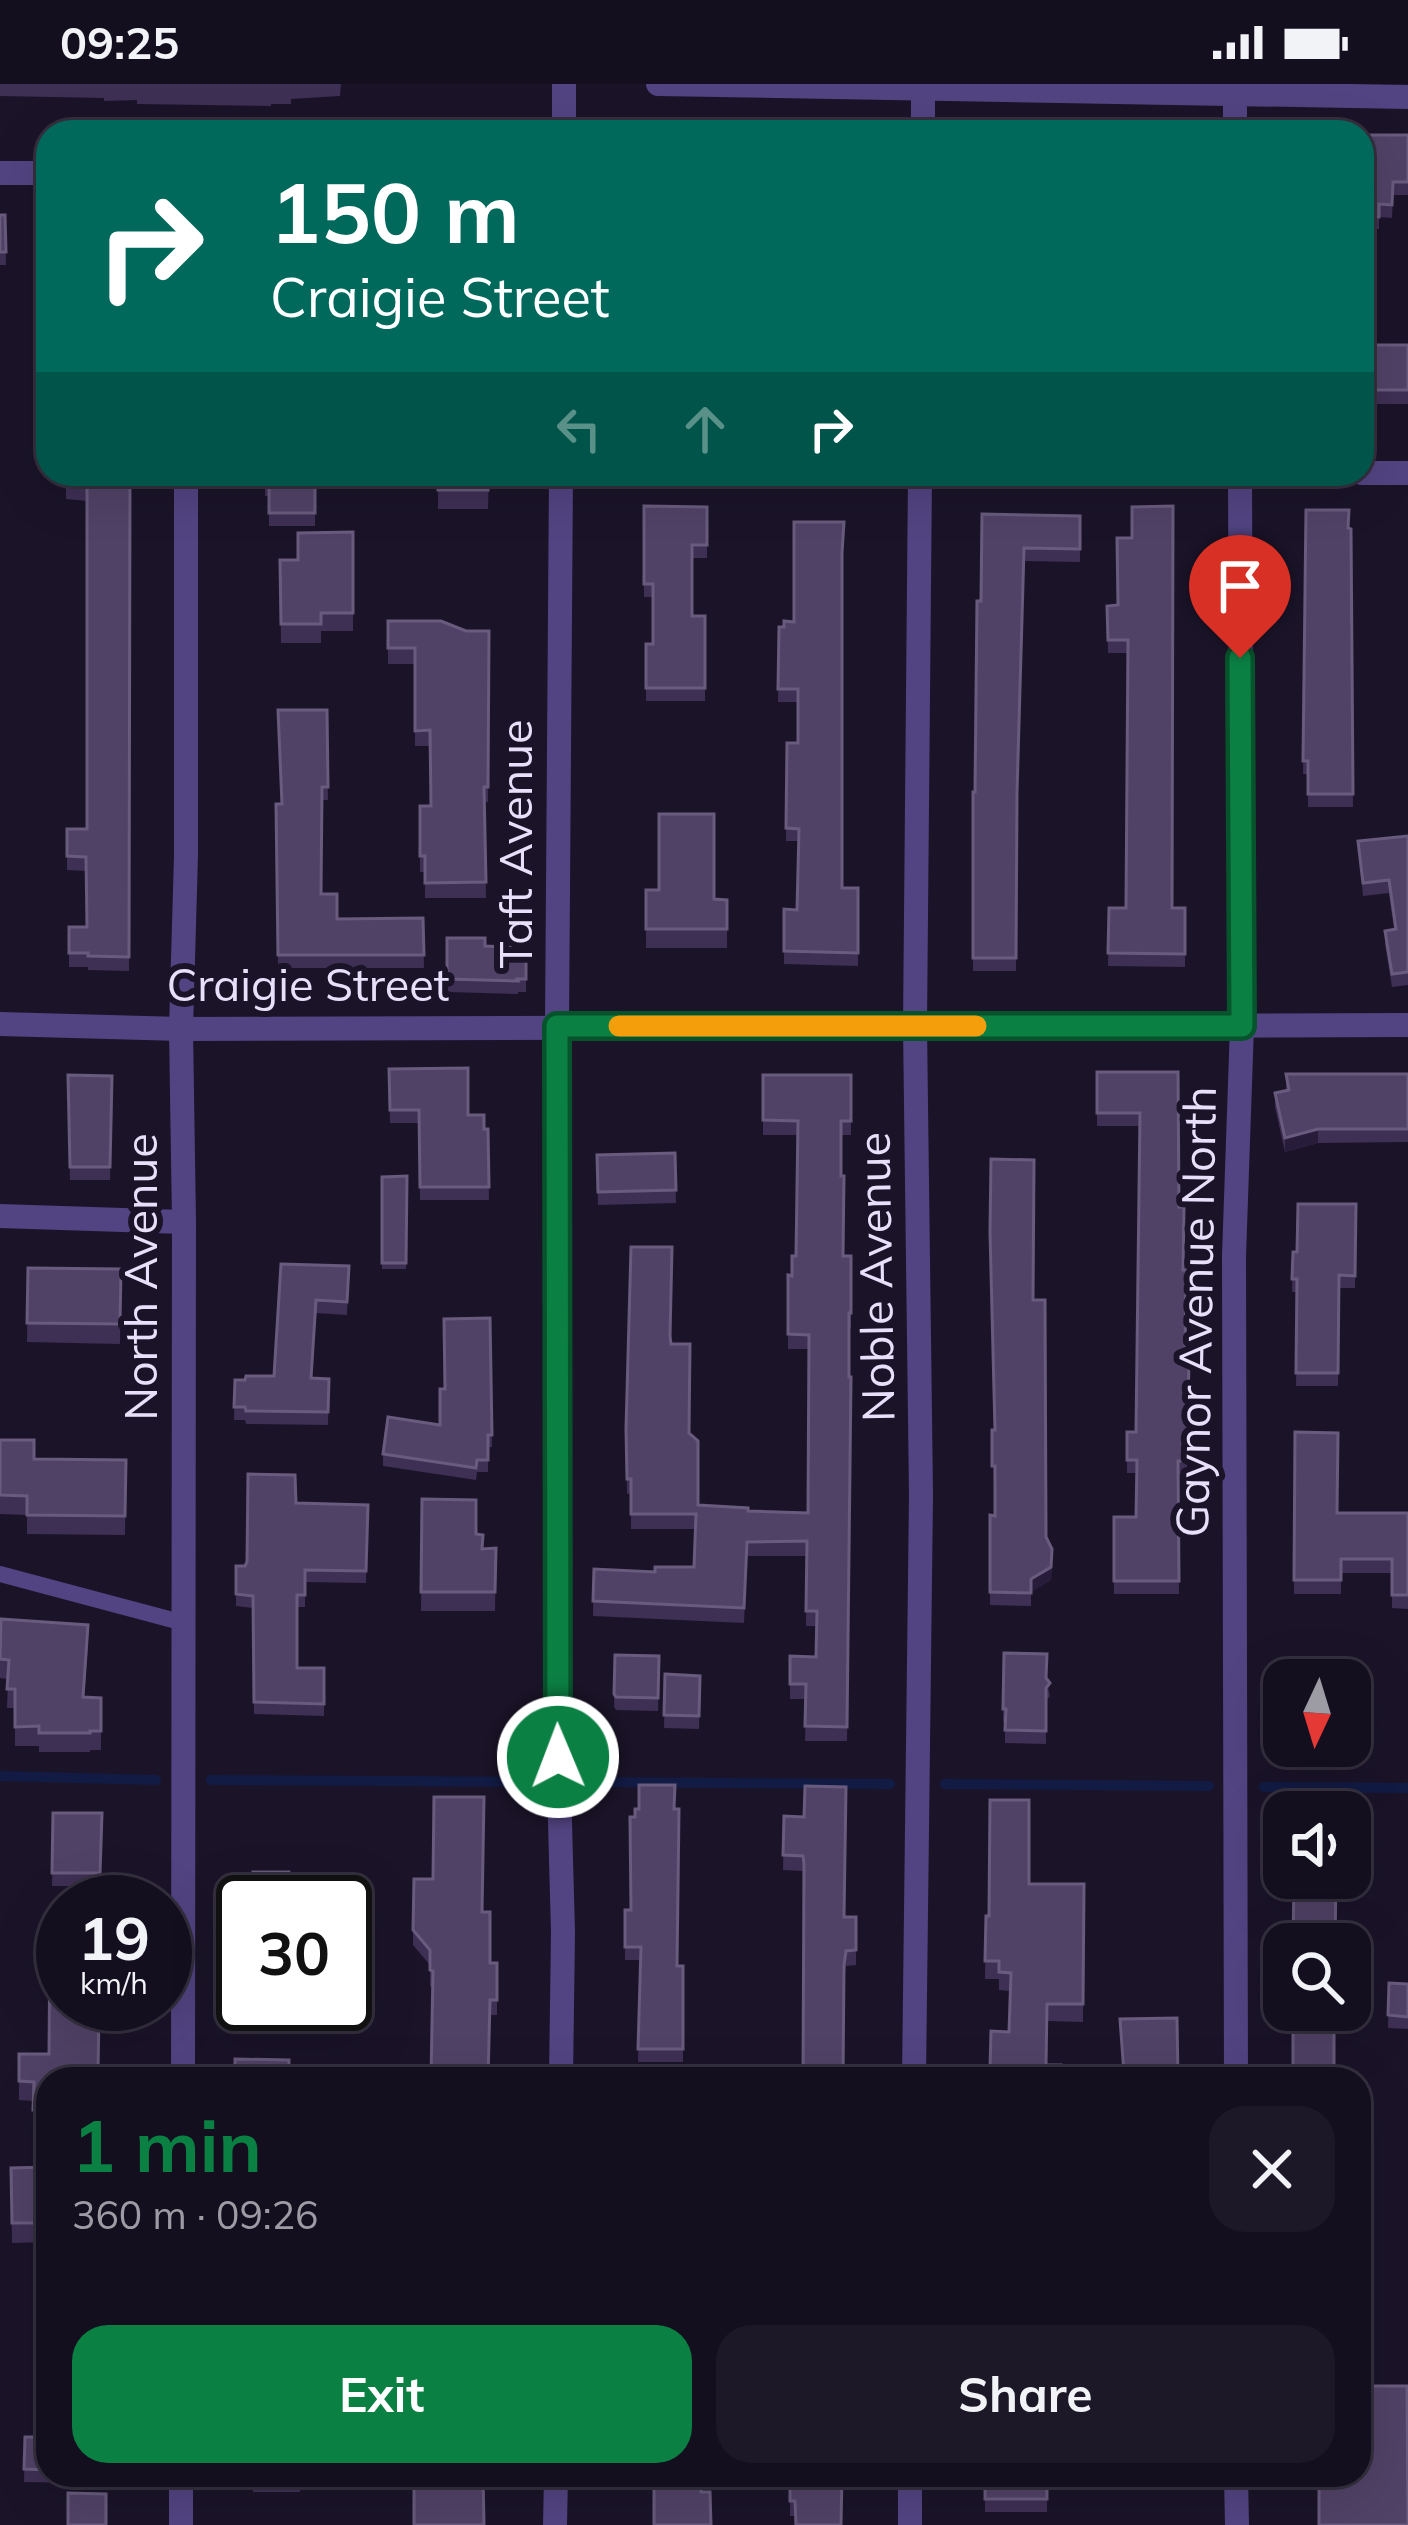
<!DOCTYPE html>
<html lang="en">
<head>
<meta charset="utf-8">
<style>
	:root { --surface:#140f1f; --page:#1d1828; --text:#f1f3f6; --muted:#9d9ca4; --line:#332f3d; --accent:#0b8043 }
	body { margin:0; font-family:Mulish,sans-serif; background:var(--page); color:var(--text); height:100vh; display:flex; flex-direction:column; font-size:45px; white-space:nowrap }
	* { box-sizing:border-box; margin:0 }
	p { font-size:39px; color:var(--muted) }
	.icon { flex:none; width:66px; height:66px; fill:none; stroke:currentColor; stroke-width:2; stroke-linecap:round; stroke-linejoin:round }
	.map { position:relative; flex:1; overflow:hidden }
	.drawer { position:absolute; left:36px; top:1983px; width:1335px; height:420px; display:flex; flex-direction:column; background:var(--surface); border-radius:36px; box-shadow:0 12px 48px #0002,0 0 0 3px var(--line) }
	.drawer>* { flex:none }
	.guide { position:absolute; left:36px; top:36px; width:1338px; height:366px; border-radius:36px; box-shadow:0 12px 48px #0002,0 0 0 3px var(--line); background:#00695c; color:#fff; overflow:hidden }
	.needle { width:78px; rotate:184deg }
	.tools { position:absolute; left:1263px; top:1575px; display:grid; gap:24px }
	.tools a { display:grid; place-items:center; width:108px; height:108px; border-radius:24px; background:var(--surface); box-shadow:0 12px 48px #0002,0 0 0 3px var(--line); font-size:60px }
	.speed { position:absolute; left:36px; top:1791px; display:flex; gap:24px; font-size:60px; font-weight:700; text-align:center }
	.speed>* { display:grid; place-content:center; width:156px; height:156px; border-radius:50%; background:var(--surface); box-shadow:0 12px 48px #0002,0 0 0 3px var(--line); line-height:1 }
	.speed small { font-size:30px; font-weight:400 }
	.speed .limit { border:6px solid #111; border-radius:18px; background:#fff; color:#111 }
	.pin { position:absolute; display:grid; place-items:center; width:102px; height:102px; color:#fff; margin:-123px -51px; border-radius:50% 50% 50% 0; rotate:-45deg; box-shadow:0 0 12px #0007 }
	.pin .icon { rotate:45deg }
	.me { position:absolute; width:132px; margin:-66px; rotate:359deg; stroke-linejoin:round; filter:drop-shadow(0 0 9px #0008) }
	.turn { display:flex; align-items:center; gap:42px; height:252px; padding:0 36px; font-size:54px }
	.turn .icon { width:156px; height:156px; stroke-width:2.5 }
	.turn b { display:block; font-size:84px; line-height:102px }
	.lanes { display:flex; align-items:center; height:114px; padding:0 36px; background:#0003; justify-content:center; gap:60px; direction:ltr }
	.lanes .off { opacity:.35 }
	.round { display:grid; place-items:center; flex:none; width:126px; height:126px; border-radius:36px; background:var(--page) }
	.overview { display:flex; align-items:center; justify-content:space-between; height:204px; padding:0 36px }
	h1 { font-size:72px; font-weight:700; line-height:90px; color:var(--accent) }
	.button { display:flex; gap:24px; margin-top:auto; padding:24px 36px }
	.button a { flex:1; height:138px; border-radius:36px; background:var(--accent); color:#fff; font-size:48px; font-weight:700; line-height:138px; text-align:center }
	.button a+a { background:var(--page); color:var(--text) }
	.status { display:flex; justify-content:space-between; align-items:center; height:84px; padding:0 60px; background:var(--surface); direction:ltr }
	.status svg { height:33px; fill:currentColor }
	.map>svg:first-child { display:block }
</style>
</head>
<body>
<div class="status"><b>09:25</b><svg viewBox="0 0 49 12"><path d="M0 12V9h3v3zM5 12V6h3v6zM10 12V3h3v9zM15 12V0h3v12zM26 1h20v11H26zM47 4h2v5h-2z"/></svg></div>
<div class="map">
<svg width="1408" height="2441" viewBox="0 0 1408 2441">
	<rect width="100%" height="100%" fill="#1b1429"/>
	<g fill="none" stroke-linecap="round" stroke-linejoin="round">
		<g stroke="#121b44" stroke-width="10">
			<polyline points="0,1692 156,1696"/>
			<polyline points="211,1696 531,1698"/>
			<polyline points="587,1698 890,1700"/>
			<polyline points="945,1700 1209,1702"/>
			<polyline points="1264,1703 1408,1704"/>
		</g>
		<polyline stroke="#524482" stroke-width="16" points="0,1490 184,1539"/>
		<g stroke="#524482" stroke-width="24">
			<polyline points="658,0 1408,13"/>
			<polyline points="1235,0 1235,48"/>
			<polyline points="564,48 564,0"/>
			<polyline points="923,48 923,0"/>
			<polyline points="0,89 48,89"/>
			<polyline points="1362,389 1408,389"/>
			<polyline points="561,390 557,942 557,1629 563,1848 561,1995"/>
			<polyline points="920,392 1265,390"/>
			<polyline points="0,940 181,945 1408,941"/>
			<polyline points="0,1132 184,1138"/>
			<polyline points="183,1995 184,1138 181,945 186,771 186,390"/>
			<polyline points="914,1995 921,1411 915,942 920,390"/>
			<polyline points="1236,1995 1234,1172 1242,942 1240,390"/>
			<polyline points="910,2391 910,2441"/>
			<polyline points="1236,2391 1237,2441"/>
			<polyline points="181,2441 181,2391"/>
			<polyline points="555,2441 556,2391"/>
		</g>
	</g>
	<g fill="#3e2f54">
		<polygon points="0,0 341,0 340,12 291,15 291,20 271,20 271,22 137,20 137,16 104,17 104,14 0,12"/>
		<polygon points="1362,51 1408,51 1408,111 1393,111 1392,134 1379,133 1379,145 1362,145"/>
		<polygon points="0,131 5,131 6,181 0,181"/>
		<rect x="1362" y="261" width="46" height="59"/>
		<polygon points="66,390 130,390 129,887 88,886 88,883 69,883 69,843 87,843 86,787 67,786 67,772 87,745 87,417 66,415"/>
		<polygon points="265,390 315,390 315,442 269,442 269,412 265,412"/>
		<polygon points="438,390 489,390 488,425 438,425"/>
		<polygon points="644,422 707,423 707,474 692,474 692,532 705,532 705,617 646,617 646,560 653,560 653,513 644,513"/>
		<polygon points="1306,426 1351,445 1353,723 1308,723 1308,690 1303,690"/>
		<polygon points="982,430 1080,432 1080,478 1024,477 1017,722 1016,887 973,887 973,708 975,708"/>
		<polygon points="353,448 353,547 321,547 321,559 281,559 280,476 298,476"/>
		<polygon points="844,451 842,482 842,804 858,804 858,882 784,880 784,825 797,826 798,757 786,757 787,659 798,659 798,618 778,618 779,543 794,538"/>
		<polygon points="1117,454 1172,824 1185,824 1185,883 1108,882 1109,824 1126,824 1128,569 1108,569 1107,522 1118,521"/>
		<polygon points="388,537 466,547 489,547 488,718 484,718 486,814 425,814 425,788 420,788 420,722 431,722 430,662 415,662 415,580 388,580"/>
		<polygon points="327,626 328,716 322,716 321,810 337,835 423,834 424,884 278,884 276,720 281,720"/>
		<polygon points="1408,752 1408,901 1392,903 1385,860 1385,847 1394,846 1389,809 1363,812 1358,757"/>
		<polygon points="646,806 727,816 727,864 646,864"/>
		<polygon points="447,854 485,862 526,864 526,908 518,908 518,910 447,908"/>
		<polygon points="389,985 468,1031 484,1045 488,1045 489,1116 420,1116 419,1039 390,1039"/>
		<polygon points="1097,988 1178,988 1179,1123 1183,1186 1185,1276 1189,1276 1187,1390 1178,1390 1179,1510 1114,1510 1114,1433 1136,1433 1137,1389 1127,1389 1127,1376 1136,1348 1139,1042 1097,1042"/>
		<polygon points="1286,990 1408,990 1408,1058 1318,1059 1285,1068 1275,1023 1275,1009 1286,1006"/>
		<polygon points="68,991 112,992 110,1096 70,1096"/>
		<polygon points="763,991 851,991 851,1051 841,1051 841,1092 843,1172 851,1172 851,1244 849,1244 849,1293 851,1308 847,1657 805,1657 806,1615 790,1615 790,1572 816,1573 817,1542 806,1542 807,1472 747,1472 744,1539 593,1532 594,1485 655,1488 694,1483 696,1445 631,1445 631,1409 627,1410 626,1345 671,1255 689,1349 698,1421 748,1427 808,1429 809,1265 788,1265 788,1191 792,1192 796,1172 798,1051 763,1051"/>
		<polygon points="675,1069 676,1119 598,1121 597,1071"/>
		<polygon points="407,1092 406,1185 382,1185 382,1093"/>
		<polygon points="1356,1120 1355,1204 1339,1204 1338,1302 1296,1302 1297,1208 1292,1208 1293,1168 1297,1168"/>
		<polygon points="281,1180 349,1182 347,1231 316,1229 312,1294 329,1295 328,1341 246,1340 245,1336 234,1336 235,1296 274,1292"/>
		<polygon points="28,1184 121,1185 120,1260 27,1258"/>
		<polygon points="1033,1216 1046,1453 1052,1478 1051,1496 1031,1508 1031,1522 990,1521 990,1431 995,1432 992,1346 995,1346"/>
		<polygon points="490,1234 492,1363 488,1363 488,1388 477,1388 476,1396 383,1382 383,1370 440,1341 445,1305"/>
		<polygon points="1295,1348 1337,1429 1408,1429 1408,1525 1392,1524 1392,1489 1341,1489 1341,1510 1294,1510"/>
		<polygon points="0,1356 34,1375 126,1376 125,1451 27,1450 27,1431 0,1430"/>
		<polygon points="422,1415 476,1450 482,1465 496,1464 495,1527 421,1527"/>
		<polygon points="296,1419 368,1421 366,1499 305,1498 305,1523 297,1523 297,1584 324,1584 324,1632 254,1630 253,1524 236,1522 236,1494"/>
		<polygon points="0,1548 88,1560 84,1613 101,1614 101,1666 90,1666 90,1668 39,1668 39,1662 15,1662 15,1624 7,1624 8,1595 0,1594"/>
		<polygon points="1004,1569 1046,1594 1050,1612 1046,1617 1046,1660 1005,1659 1005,1638 1003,1638"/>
		<polygon points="615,1571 659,1572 658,1627 616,1626 614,1623"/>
		<polygon points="1339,1588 1358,1589 1360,1666 1293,1666 1293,1662 1350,1662 1350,1596 1293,1596"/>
		<polygon points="665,1590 700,1592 699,1645 664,1644"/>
		<polygon points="1337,1725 1355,1725 1355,1796 1294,1794 1350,1794 1350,1728"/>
		<polygon points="53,1729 102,1729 100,1802 52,1802"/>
		<polygon points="784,1732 845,1833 856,1833 856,1881 846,1882 844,1896 803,1787 783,1786"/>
		<polygon points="1029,1800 1084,1800 1083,1938 1047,1937 990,1984 1009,1948 1010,1907 999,1906 999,1895 985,1895 986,1832 989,1832"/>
		<polygon points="625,1826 631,1826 677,1882 683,1882 683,1978 638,1978 640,1876 625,1876"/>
		<polygon points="483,1828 490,1879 497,1879 497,1931 490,1931 430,1902 430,1881 413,1861 413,1846"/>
		<polygon points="50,1854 118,1920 118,1939 111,1939 111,1945 99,1945 48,1995 48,2045 33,2045 34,2017 19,2016 19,1970 49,1970"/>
		<polygon points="1389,1899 1408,1900 1408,1945 1388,1944"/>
		<polygon points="48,2083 48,2158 12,2159 11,2084"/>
		<polygon points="25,2353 48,2353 48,2391 89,2391 89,2399 24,2398"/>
		<rect x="253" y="2391" width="47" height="17"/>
		<polygon points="783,2391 842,2391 795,2432 790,2432 790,2393 783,2393"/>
		<rect x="985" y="2391" width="62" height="37"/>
	</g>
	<g fill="#281c3b">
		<polygon points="1318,1045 1318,1059 1285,1068 1285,1054"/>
		<polygon points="1051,1483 1051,1496 1031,1508 1031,1495"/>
	</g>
	<g fill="#504266" stroke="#685b7d" stroke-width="3">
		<polygon points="784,38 859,39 858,48 784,48"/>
		<polygon points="986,41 1171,43 1171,48 986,48"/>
		<polygon points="1362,51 1408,51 1408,98 1393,98 1392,121 1379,120 1379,133 1362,132"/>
		<polygon points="0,131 5,131 6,168 0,168"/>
		<rect x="1362" y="261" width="46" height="45"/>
		<polygon points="66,390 130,390 129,873 88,872 88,869 69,869 69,843 87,843 86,773 67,772 67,745 87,745 87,403 66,401"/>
		<polygon points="265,390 315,390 315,429 269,429 269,400 265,399"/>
		<rect x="438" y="390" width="50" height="16"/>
		<polygon points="644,422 707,423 707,461 692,461 692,532 705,532 705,604 646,604 646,560 653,560 653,500 644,500"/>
		<polygon points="1173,422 1172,824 1185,824 1185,870 1108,869 1109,824 1126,824 1128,556 1108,556 1107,522 1118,521 1117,454 1132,454 1132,423"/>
		<polygon points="1306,426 1349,426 1348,444 1351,445 1353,710 1308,710 1308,677 1303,677"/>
		<polygon points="982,430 1080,432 1080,465 1024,464 1017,709 1016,874 973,874 973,708 975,708 977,517 981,517"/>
		<polygon points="794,438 844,438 842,469 842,804 858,804 858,869 784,867 784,825 797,826 799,745 786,744 787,659 798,659 798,605 778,605 779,543 784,543 784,537 794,538"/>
		<polygon points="353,448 353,529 321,529 321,540 281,540 280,476 298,476 298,449"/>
		<polygon points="388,537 441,537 466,547 489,547 488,703 484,703 486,798 425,799 425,772 420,772 420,722 431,722 430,646 415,647 415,564 388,564"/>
		<polygon points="278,626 327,626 328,703 322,703 321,810 337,810 337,835 423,834 424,871 278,871 276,720 282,720"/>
		<polygon points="659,730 714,730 714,815 727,816 727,845 646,845 646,806 659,806"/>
		<polygon points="1408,752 1408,888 1392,890 1385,847 1396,845 1389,796 1363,799 1358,757"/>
		<polygon points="447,854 485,854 485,862 526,864 526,895 517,895 518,897 447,895"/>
		<polygon points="468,984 468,1031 484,1031 484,1045 488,1045 489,1103 420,1103 419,1026 390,1026 389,985"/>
		<polygon points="1097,988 1178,988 1179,1123 1184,1123 1183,1186 1186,1186 1185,1276 1189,1276 1187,1377 1178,1377 1179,1497 1114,1497 1114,1433 1136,1433 1137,1376 1127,1376 1127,1348 1136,1348 1140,1029 1097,1029"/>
		<polygon points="1286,990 1408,990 1408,1045 1318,1045 1285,1054 1275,1009 1289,1006"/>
		<polygon points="68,991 112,992 110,1083 70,1083"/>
		<polygon points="763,991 851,991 851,1037 841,1037 841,1092 844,1092 843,1172 851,1172 851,1229 849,1229 849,1293 851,1293 847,1643 805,1642 806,1600 790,1600 790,1572 816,1573 817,1527 806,1527 807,1457 747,1458 744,1524 593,1517 594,1485 655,1488 655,1483 694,1483 696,1430 631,1430 631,1395 627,1395 626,1345 631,1163 672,1163 670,1252 671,1260 690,1260 689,1349 698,1357 698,1421 748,1424 748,1427 808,1429 809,1251 788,1250 788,1191 792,1192 792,1172 796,1172 798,1037 763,1036"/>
		<polygon points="675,1069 676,1106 598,1108 597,1071"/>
		<polygon points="991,1075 1034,1076 1033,1216 1045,1216 1046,1453 1052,1465 1051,1483 1031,1495 1031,1509 990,1508 990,1431 995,1432 995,1382 992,1382 992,1346 995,1346 990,1148"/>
		<polygon points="407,1092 406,1179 382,1179 382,1093"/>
		<polygon points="1298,1120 1356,1120 1355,1192 1339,1191 1338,1289 1296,1289 1297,1195 1292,1195 1293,1168 1297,1168"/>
		<polygon points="281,1180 349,1182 347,1218 316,1216 311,1294 329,1295 328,1328 246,1327 245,1323 234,1323 235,1296 245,1296 246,1292 274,1292"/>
		<polygon points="28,1184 121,1185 120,1240 27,1239"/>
		<polygon points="490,1234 492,1351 488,1351 488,1376 477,1376 476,1384 383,1370 388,1333 440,1341 440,1305 445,1305 444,1235"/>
		<polygon points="1295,1348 1338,1349 1337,1429 1408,1429 1408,1511 1392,1511 1392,1475 1341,1475 1341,1496 1294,1496"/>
		<polygon points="0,1356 34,1356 34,1375 126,1376 125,1432 27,1431 27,1412 0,1411"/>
		<polygon points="248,1390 295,1391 296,1419 368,1421 366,1487 305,1486 305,1511 297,1511 297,1584 324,1584 324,1620 254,1618 253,1512 236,1510 236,1482 245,1482 247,1478"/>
		<polygon points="422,1415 476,1416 476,1450 483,1451 482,1465 496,1464 495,1508 421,1508"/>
		<polygon points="1,1535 88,1541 83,1613 101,1614 101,1647 90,1647 90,1649 39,1649 39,1642 15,1643 15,1605 7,1605 9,1576 0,1575"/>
		<polygon points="1004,1569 1047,1570 1046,1594 1050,1599 1046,1604 1046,1647 1005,1646 1006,1625 1003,1625"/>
		<polygon points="615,1571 659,1572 658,1614 616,1613 614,1610"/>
		<polygon points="1293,1576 1339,1576 1339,1588 1358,1589 1360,1653 1350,1653 1350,1596 1293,1596"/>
		<polygon points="665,1590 700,1592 699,1632 664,1631"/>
		<polygon points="639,1701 675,1701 674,1725 679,1725 677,1882 683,1882 683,1965 638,1965 641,1863 625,1863 625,1826 631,1826 630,1733 635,1733 635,1725 639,1725"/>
		<polygon points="805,1702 846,1703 844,1833 856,1833 856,1866 846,1867 844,1881 843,1995 803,1995 804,1780 803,1772 783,1771 784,1732 804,1733"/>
		<polygon points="434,1713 484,1713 482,1828 490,1828 490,1879 497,1879 497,1916 490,1916 488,1995 431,1995 433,1887 430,1886 430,1866 413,1846 414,1795 433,1795"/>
		<polygon points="990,1716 1029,1716 1029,1800 1084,1800 1083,1920 1047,1920 1046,1981 1061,1981 1061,1995 984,1995 985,1984 990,1984 991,1947 1009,1948 1011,1889 999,1888 999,1877 985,1877 986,1832 989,1832"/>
		<polygon points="1294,1716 1337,1716 1337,1725 1355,1725 1355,1783 1350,1783 1350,1728 1294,1728"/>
		<polygon points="53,1729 102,1729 100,1789 52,1789"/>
		<polygon points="253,1788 289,1788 290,1792 300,1792 300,1799 311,1799 311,1818 247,1818 247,1800 252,1800"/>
		<polygon points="1294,1794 1336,1794 1335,1860 1293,1860"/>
		<polygon points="50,1854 63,1854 63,1920 118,1920 111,1920 111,1926 99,1926 98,1989 114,1989 113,1995 48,1995 48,2026 33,2026 34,1998 19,1997 19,1970 49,1970"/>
		<polygon points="1389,1899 1408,1900 1408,1933 1388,1931"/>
		<rect x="1293" y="1926" width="41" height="69"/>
		<polygon points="1177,1934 1178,1994 1133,1995 1133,1990 1124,1990 1120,1935"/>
		<polygon points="235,1975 289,1976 289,1995 235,1995"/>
		<polygon points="48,2083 48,2139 12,2139 11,2084"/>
		<polygon points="1359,2302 1407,2302 1408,2441 1319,2441 1319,2404 1337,2404 1337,2391 1359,2391"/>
		<polygon points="25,2353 48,2353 48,2386 24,2385"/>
		<rect x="253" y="2391" width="47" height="4"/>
		<polygon points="414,2391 483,2391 484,2441 414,2441"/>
		<polygon points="654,2391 701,2391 701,2408 710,2408 711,2441 654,2441"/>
		<polygon points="790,2391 842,2391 841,2441 796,2441 795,2417 790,2417"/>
		<rect x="985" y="2391" width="62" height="24"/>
		<polygon points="68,2409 106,2410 106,2441 68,2441"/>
	</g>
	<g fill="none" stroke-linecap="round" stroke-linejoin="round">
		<defs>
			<polyline id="route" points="558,1673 557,942 1242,942 1240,574"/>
		</defs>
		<use href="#route" stroke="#07532c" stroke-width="30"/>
		<use href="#route" stroke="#0b8043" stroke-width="21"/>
		<polyline stroke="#f59e0b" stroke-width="21" points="619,942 976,942"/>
	</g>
	<g text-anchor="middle" stroke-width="12" stroke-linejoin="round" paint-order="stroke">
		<g font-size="45" fill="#e8dffb" stroke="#1b1429">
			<text transform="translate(516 760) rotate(-90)" y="16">Taft Avenue</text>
			<text x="308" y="917">Craigie Street</text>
			<text transform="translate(141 1193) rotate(-90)" y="16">North Avenue</text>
			<text transform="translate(876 1193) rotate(-91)" y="16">Noble Avenue</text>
			<text transform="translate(1196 1228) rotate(-89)" y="16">Gaynor Avenue North</text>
		</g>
	</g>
</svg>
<div class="tools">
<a><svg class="needle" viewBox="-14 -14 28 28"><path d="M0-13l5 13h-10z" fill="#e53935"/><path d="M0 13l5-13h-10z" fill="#9d9ca4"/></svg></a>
<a><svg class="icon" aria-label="sound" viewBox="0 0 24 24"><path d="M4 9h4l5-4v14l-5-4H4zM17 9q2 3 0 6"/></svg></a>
<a><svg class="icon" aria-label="search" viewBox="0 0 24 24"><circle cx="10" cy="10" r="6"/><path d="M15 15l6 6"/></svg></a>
</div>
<div class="speed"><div>19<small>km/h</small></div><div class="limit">30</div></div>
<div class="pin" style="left:1240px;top:574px;background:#d93025"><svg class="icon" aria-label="arrive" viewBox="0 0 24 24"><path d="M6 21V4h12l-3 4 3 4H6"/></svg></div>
<svg class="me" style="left:558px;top:1673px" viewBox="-20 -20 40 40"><circle r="17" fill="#0b8043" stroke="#fff" stroke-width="3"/><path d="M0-11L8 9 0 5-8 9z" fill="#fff"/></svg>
<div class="guide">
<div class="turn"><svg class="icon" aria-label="right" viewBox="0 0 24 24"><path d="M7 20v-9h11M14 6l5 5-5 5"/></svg><div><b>150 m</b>Craigie Street</div></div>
<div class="lanes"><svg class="icon off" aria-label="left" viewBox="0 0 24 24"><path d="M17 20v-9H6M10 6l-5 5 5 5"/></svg><svg class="icon off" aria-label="ahead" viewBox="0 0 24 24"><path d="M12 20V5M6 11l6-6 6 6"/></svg><svg class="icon" aria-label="right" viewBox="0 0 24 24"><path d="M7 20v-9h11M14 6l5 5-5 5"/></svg></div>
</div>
<section class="drawer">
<div class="overview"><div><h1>1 min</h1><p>360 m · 09:26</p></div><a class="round"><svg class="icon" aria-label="close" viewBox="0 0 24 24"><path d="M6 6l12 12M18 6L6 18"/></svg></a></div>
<div class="button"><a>Exit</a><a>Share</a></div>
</section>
</div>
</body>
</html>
